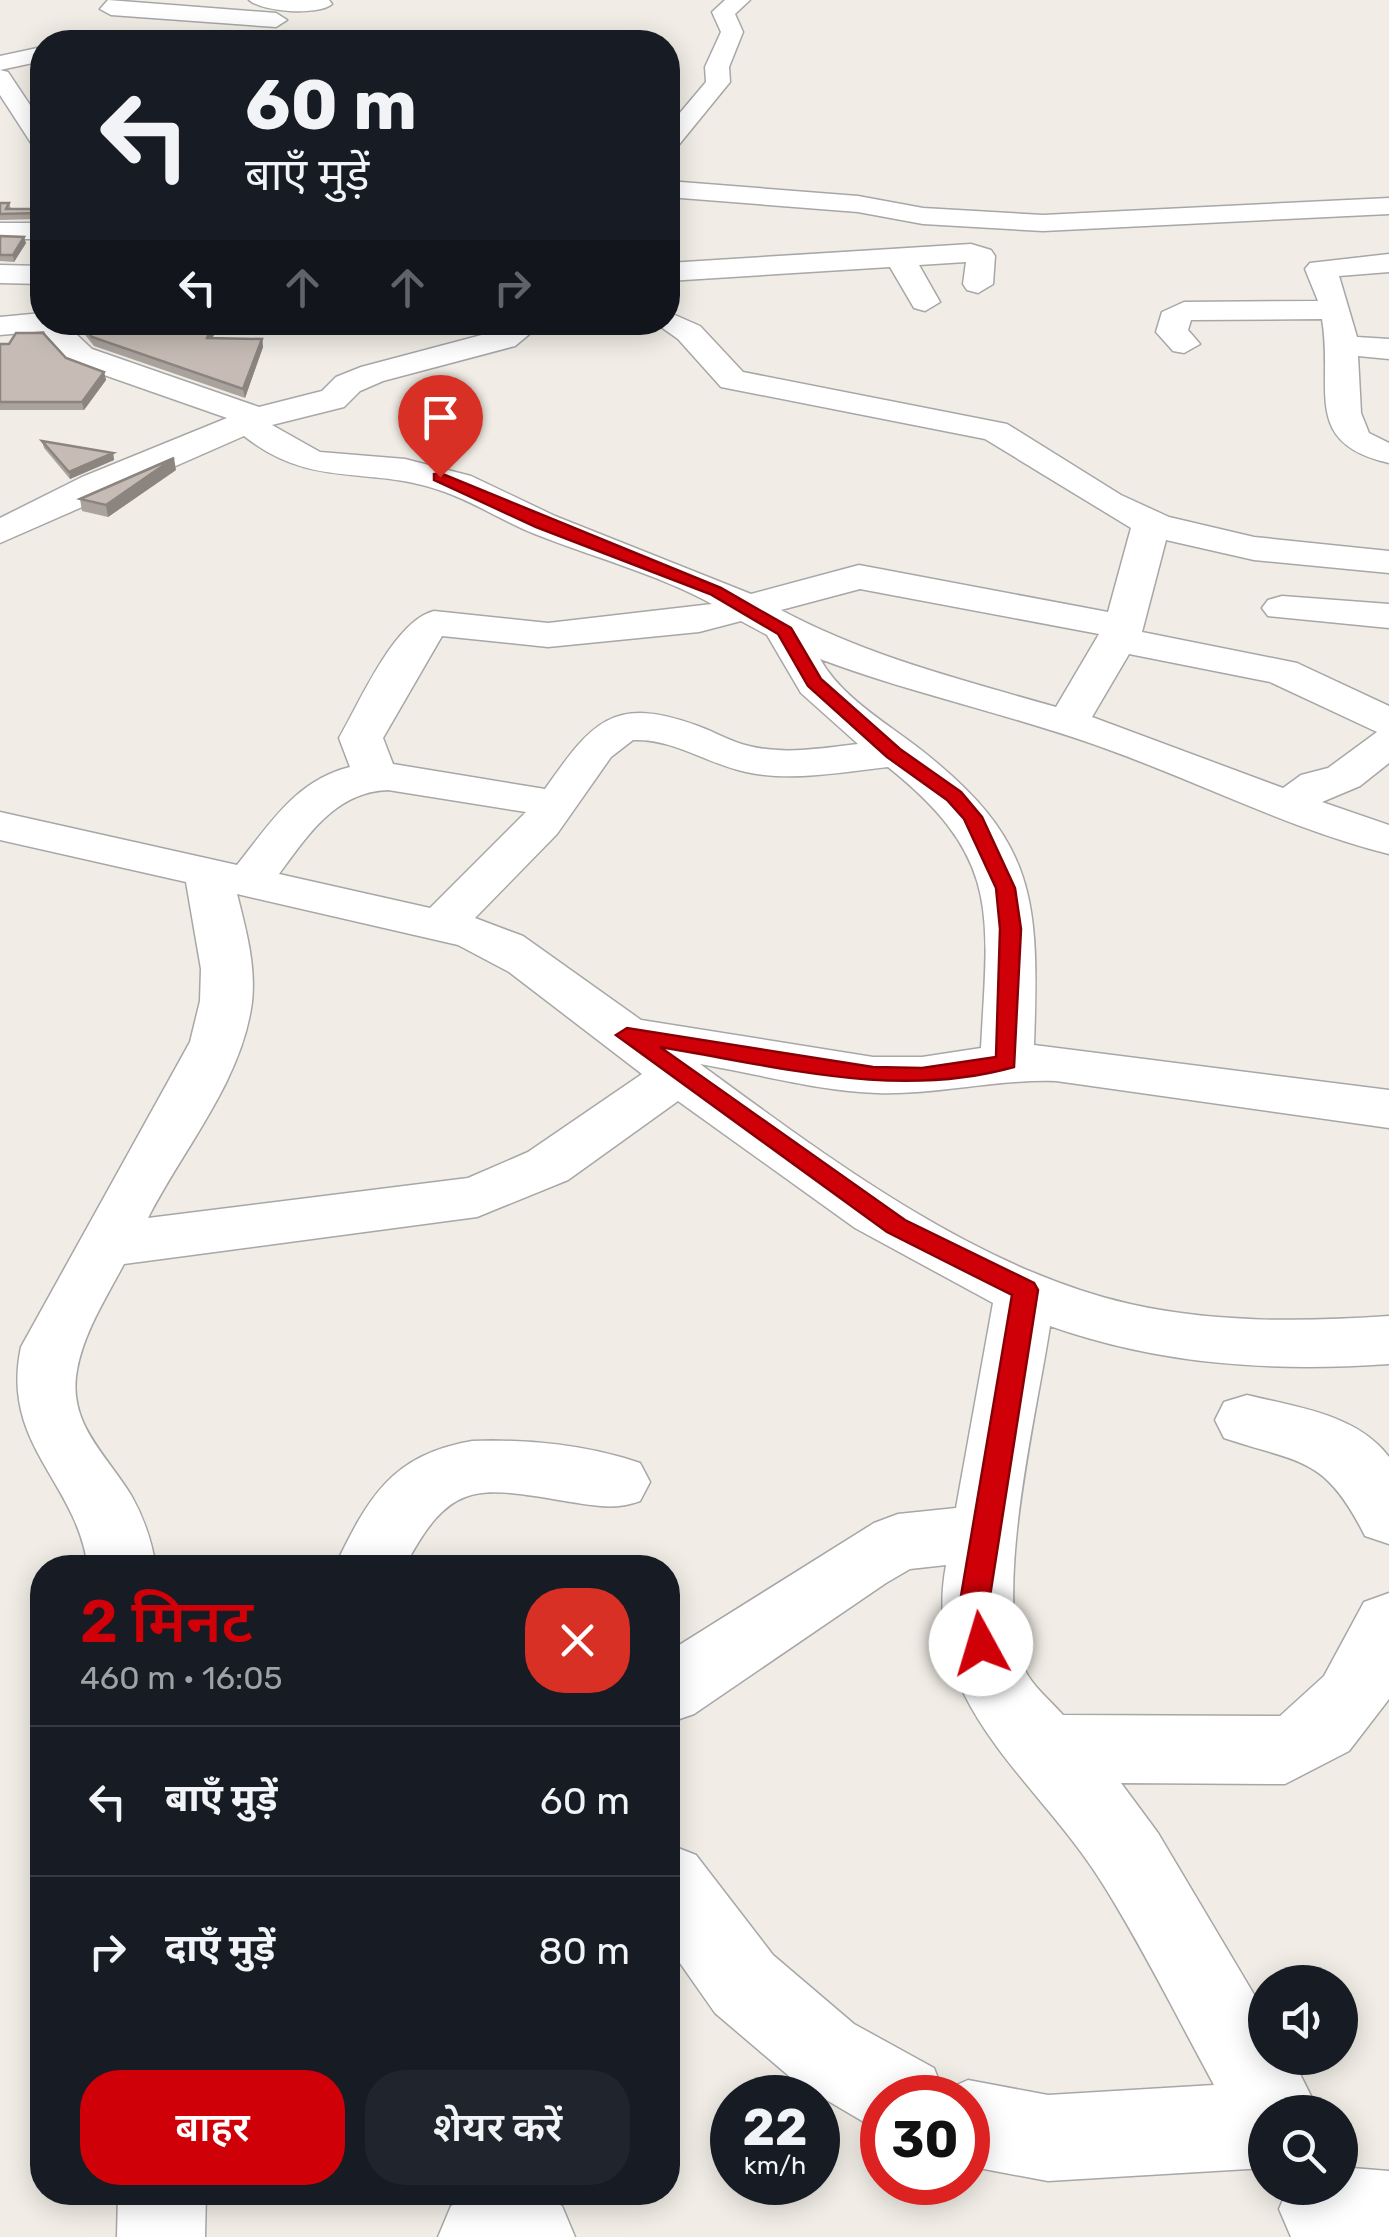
<!DOCTYPE html>
<html lang="hi">
<head>
<meta charset="utf-8">
<style>
	:root { --surface:#171b24; --page:#20242c; --text:#f1f3f6; --muted:#9ea1a6; --line:#363941; --accent:#d00008 }
	body { margin:0; font-family:Rubik,"Noto Sans Devanagari",sans-serif; background:var(--page); color:var(--text); height:100vh; display:flex; flex-direction:column; font-size:38px; white-space:nowrap }
	* { box-sizing:border-box; margin:0 }
	p { font-size:32px; color:var(--muted) }
	.icon { flex:none; width:55px; height:55px; fill:none; stroke:currentColor; stroke-width:2; stroke-linecap:round; stroke-linejoin:round }
	.map { position:relative; flex:1; overflow:hidden }
	.panel { position:absolute; left:30px; top:1555px; width:650px; height:650px; display:flex; flex-direction:column; background:var(--surface); border-radius:40px; box-shadow:0 5px 25px #0003 }
	.panel>* { flex:none }
	.hud { position:absolute; left:30px; top:30px; width:650px; height:305px; border-radius:40px; box-shadow:0 5px 25px #0003; background:#171b24; color:var(--text); overflow:hidden }
	.tools { position:absolute; left:1248px; top:1965px; display:grid; gap:20px }
	.tools a { display:grid; place-items:center; width:110px; height:110px; border-radius:50%; background:var(--surface); box-shadow:0 5px 25px #0003; font-size:50px }
	.speed { position:absolute; left:710px; top:2075px; display:flex; gap:20px; font-size:50px; font-weight:700; text-align:center }
	.speed>* { display:grid; place-content:center; width:130px; height:130px; border-radius:50%; background:var(--surface); box-shadow:0 5px 25px #0003; line-height:1 }
	.speed small { font-size:25px; font-weight:400 }
	.speed .limit { border:15px solid #d22; background:#fff; color:#111 }
	.pin { position:absolute; display:grid; place-items:center; width:85px; height:85px; color:#fff; margin:-102px -42px; border-radius:50% 50% 50% 0; rotate:-45deg; box-shadow:0 0 10px #0007 }
	.pin .icon { rotate:45deg }
	.me { position:absolute; width:110px; margin:-55px; rotate:354deg; stroke-linejoin:round; filter:drop-shadow(0 0 8px #0008) }
	.turn { display:flex; align-items:center; gap:35px; height:210px; padding:0 50px; font-size:45px }
	.turn .icon { width:130px; height:130px; stroke-width:2.5 }
	.turn b { display:block; font-size:70px; line-height:85px }
	.lanes { display:flex; align-items:center; height:95px; padding:0 50px; background:#0003; justify-content:center; gap:50px; direction:ltr }
	.lanes .off { opacity:.35 }
	.round { display:grid; place-items:center; flex:none; width:105px; height:105px; border-radius:40px; background:var(--page) }
	.overview { display:flex; align-items:center; justify-content:space-between; height:170px; padding:0 50px }
	h1 { font-size:60px; font-weight:600; line-height:75px; color:var(--accent) }
	.primary-button { display:flex; gap:20px; margin-top:auto; padding:20px 50px }
	.primary-button a { flex:1; height:115px; border-radius:40px; background:var(--accent); color:#fff; font-size:40px; font-weight:600; line-height:115px; text-align:center }
	.primary-button a+a { background:var(--page); color:var(--text) }
	ul { padding:0; list-style:none }
	li { display:flex; align-items:center; gap:30px; height:150px; padding:0 50px; border-top:2px solid var(--line) }
	li div { flex:1 }
	li b { display:block; font-size:38px }
	li em { font-style:normal }
	.map>svg:first-child { display:block }
</style>
</head>
<body>
<div class="map">
<svg width="1389" height="2237" viewBox="0 0 1389 2237">
	<rect width="100%" height="100%" fill="#f1ede6"/>
	<g fill="none" stroke-linecap="round" stroke-linejoin="round">
		<defs>
			<g id="minor">
				<polygon points="108,0 276,13 287,20 276,27 111,15 100,9"/>
				<path d="M249,0h80l3,4c-14,12 -69,8 -83,-4z"/>
				<polygon points="725,0 750,0 735,14 743,32 729,67 730,82 677,147 668,150 668,127 706,82 705,67 721,32 712,12"/>
				<polygon points="42,47 42,61 0,70 0,56"/>
				<polygon points="0,70 8,72 42,123 42,149 33,146 0,95"/>
				<polygon points="668,181 858,196 923,208 1043,215 1389,198 1389,214 1043,231 923,224 858,212 668,197"/>
				<rect x="0" y="223" width="42" height="16"/>
				<polygon points="971,244 991,250 995,256 993,284 978,293 967,290 963,284 966,262 919,265 940,302 925,311 914,308 890,267 668,281 668,263"/>
				<path d="M1389,254v18l-50,4 18,61 32,2v20l-31,-3 3,57 8,20 20,10v20c-89,-20 -55,-75 -67,-144l-131,1 -3,10 12,14 -16,9 -11,-2 -17,-19 6,-20 22,-10 134,-1 -13,-32 5,-6z"/>
				<polygon points="0,265 42,266 42,284 0,283"/>
				<path d="M668,312l32,14 43,46 264,52 114,71 48,22 85,20 135,14v22l-135,-13 -88,-20 -24,92 155,31 92,43v57l-29,23 -38,16 67,23v29c-99,-25 -190,-72 -285,-106 -94,-34 -191,-54 -284,-89 21,37 63,62 96,87 122,94 123,154 118,299l355,45v38l-333,-47c-60,-2 -119,14 -179,12 -58,-2 -119,-19 -177,-29 127,93 275,205 430,240 85,19 173,18 259,12v48c-117,8 -228,1 -339,-38 -13,87 -57,265 -26,342 7,17 27,33 39,47l217,1 44,-40 40,-74 25,-9v106l-40,52 -64,33 -164,-1 37,50 107,180v45h27l27,54h-54v56l-217,13 -80,-15v-68h-86v33l-8,-3 -78,-46 -81,-69 -47,-67v-102l28,11 77,100 81,69 80,44 9,23 25,-11 80,15 166,-10c-36,-66 -70,-135 -110,-199 -66,-108 -184,-180 -158,-321l-36,4 -24,14 -192,131 -26,9v-71l206,-129 24,-9 58,-6 37,-205 -138,-75 -177,-127 -110,79 -91,37 -353,47c-18,34 -40,68 -47,106 -10,53 29,84 54,125 13,23 21,46 25,73h-68c-11,-87 -88,-123 -67,-221l169,-305 10,-41 1,-32 -15,-87 -186,-42v-28l237,53c32,-40 59,-85 113,-98l-11,-29c21,-36 55,-117 95,-127l114,12 164,-19c-55,-30 -119,-47 -177,-70 -31,-12 -59,-31 -90,-42 -75,-28 -131,-1 -201,-56l-244,107v-25l82,-41 145,-59 -157,-55 -19,-17 -7,-15 -44,4v-18l42,-4v9h31l4,13 15,14 167,58 63,-16 14,-14 25,-10 132,-35 15,-10h36l-29,24 -132,35 -23,10 -16,16 -72,18 48,27 85,7 66,17 84,40 196,78 108,-29 249,47 23,-84 -146,-89 -264,-52 -43,-48 -24,-17h14zM860,589l239,45 -43,73c-94,-27 -189,-51 -275,-97zM741,621l26,14 34,58 57,51c-35,4 -74,11 -109,2 -18,-4 -34,-14 -51,-20 -86,-32 -107,-2 -153,63l-152,-25 -10,-26 59,-102 106,11 151,-15zM1129,654l141,28 107,50 -49,36 -27,7 -18,13 -191,-71zM633,740c39,-2 75,24 113,32 47,10 95,0 142,-5 114,91 100,147 93,281l-59,9h-49l-232,-37 -118,-84 -48,-18 82,-84 54,-77zM388,790l138,22 -96,96 -151,-34c29,-39 56,-82 109,-84zM237,894l221,51 51,27 133,102 -114,78 -60,26 -320,40c35,-69 94,-137 104,-216 4,-36 -6,-73 -15,-108z"/>
				<polygon points="1282,596 1389,604 1389,628 1268,616 1262,608 1268,600"/>
				<path d="M1247,1395c48,12 110,19 142,62v87l-24,-8c-40,-80 -63,-72 -141,-98l-9,-18 9,-18z"/>
				<path d="M472,1441c55,-2 116,4 168,22l10,19 -10,19c-25,9 -43,5 -69,1 -93,-15 -120,-25 -167,66h-70c34,-70 57,-113 138,-127z"/>
				<polygon points="1340,2167 1389,2171 1389,2237 1291,2237 1279,2209 1288,2188 1340,2188"/>
				<polygon points="118,2192 206,2192 205,2237 117,2237"/>
				<polygon points="531,2193 562,2206 575,2237 438,2237 451,2206 482,2193"/>
			</g>
		</defs>
		<use href="#minor" stroke="#a7a7a7" stroke-width="3"/>
		<use href="#minor" fill="#fff" fill-rule="evenodd"/>
	</g>
	<g fill="#aaa29c">
		<polygon points="0,203 9,203 11,209 42,209 42,215 40,219 0,220"/>
		<polygon points="0,236 26,243 14,262 0,261"/>
		<polygon points="77,322 220,322 212,338 262,339 263,347 245,398 94,346 78,326"/>
		<polygon points="0,344 66,358 104,372 106,380 84,410 0,410"/>
		<polygon points="42,441 113,453 114,460 70,479 44,448"/>
		<polygon points="176,470 108,517 82,511 80,499"/>
	</g>
	<g fill="#8b847f">
		<polygon points="24,237 26,243 14,262 13,255"/>
		<polygon points="214,322 220,322 209,346 207,338"/>
		<polygon points="262,339 263,347 245,398 243,389"/>
		<polygon points="104,372 106,380 84,410 82,402"/>
		<polygon points="113,453 114,460 70,479 69,472"/>
		<polygon points="174,458 176,470 108,517 106,505"/>
	</g>
	<g fill="#c6bcb5" stroke="#8b847f" stroke-width="2.5">
		<polygon points="0,203 9,203 6,209 42,209 39,213 0,214"/>
		<polygon points="0,236 24,237 13,255 0,255"/>
		<polygon points="80,322 214,322 207,338 262,339 243,389 92,337"/>
		<polygon points="16,333 43,333 66,358 104,372 82,402 0,402 0,344 9,344"/>
		<polygon points="42,441 113,453 69,472"/>
		<polygon points="174,458 106,505 80,499"/>
	</g>
	<path fill="#d00008" stroke="#870005" stroke-width="2.5" d="M440,473l281,115 70,40 30,51 79,70 61,43 21,25 33,71 6,41 -7,138c-117,33 -237,-1 -354,-20l245,173 129,63 4,7 -48,306 5,48 -4,10 -10,3 -11,-3 -9,-58 51,-301 -125,-63 -271,-197 11,-7 246,39 49,1 74,-11 4,-128 -4,-41 -32,-69 -17,-19 -60,-43 -79,-71 -30,-52 -68,-40 -174,-67 -102,-47v-6z"/>
</svg>
<div class="tools">
<a><svg class="icon" aria-label="sound" viewBox="0 0 24 24"><path d="M4 9h4l5-4v14l-5-4H4zM17 9q2 3 0 6"/></svg></a>
<a><svg class="icon" aria-label="search" viewBox="0 0 24 24"><circle cx="10" cy="10" r="6"/><path d="M15 15l6 6"/></svg></a>
</div>
<div class="speed"><div>22<small>km/h</small></div><div class="limit">30</div></div>
<div class="pin" style="left:440px;top:477px;background:#d93025"><svg class="icon" aria-label="arrive" viewBox="0 0 24 24"><path d="M6 21V4h12l-3 4 3 4H6"/></svg></div>
<svg class="me" style="left:981px;top:1644px" viewBox="-20 -20 40 40"><circle r="19" fill="#fff"/><path d="M0-13L10 11 0 6-10 11z" fill="#d00008"/></svg>
<div class="hud">
<div class="turn"><svg class="icon" aria-label="left" viewBox="0 0 24 24"><path d="M17 20v-9H6M10 6l-5 5 5 5"/></svg><div><b>60 m</b>बाएँ मुड़ें</div></div>
<div class="lanes"><svg class="icon" aria-label="left" viewBox="0 0 24 24"><path d="M17 20v-9H6M10 6l-5 5 5 5"/></svg><svg class="icon off" aria-label="ahead" viewBox="0 0 24 24"><path d="M12 20V5M6 11l6-6 6 6"/></svg><svg class="icon off" aria-label="ahead" viewBox="0 0 24 24"><path d="M12 20V5M6 11l6-6 6 6"/></svg><svg class="icon off" aria-label="right" viewBox="0 0 24 24"><path d="M7 20v-9h11M14 6l5 5-5 5"/></svg></div>
</div>
<section class="panel">
<div class="overview"><div><h1>2 मिनट</h1><p>460 m · 16:05</p></div><a class="round" style="background:#d93025;color:#fff"><svg class="icon" aria-label="close" viewBox="0 0 24 24"><path d="M6 6l12 12M18 6L6 18"/></svg></a></div>
<ul>
<li><svg class="icon" aria-label="left" viewBox="0 0 24 24"><path d="M17 20v-9H6M10 6l-5 5 5 5"/></svg><div><b>बाएँ मुड़ें</b></div><em>60 m</em></li>
<li><svg class="icon" aria-label="right" viewBox="0 0 24 24"><path d="M7 20v-9h11M14 6l5 5-5 5"/></svg><div><b>दाएँ मुड़ें</b></div><em>80 m</em></li>
</ul>
<div class="primary-button"><a>बाहर</a><a>शेयर करें</a></div>
</section>
</div>
</body>
</html>
